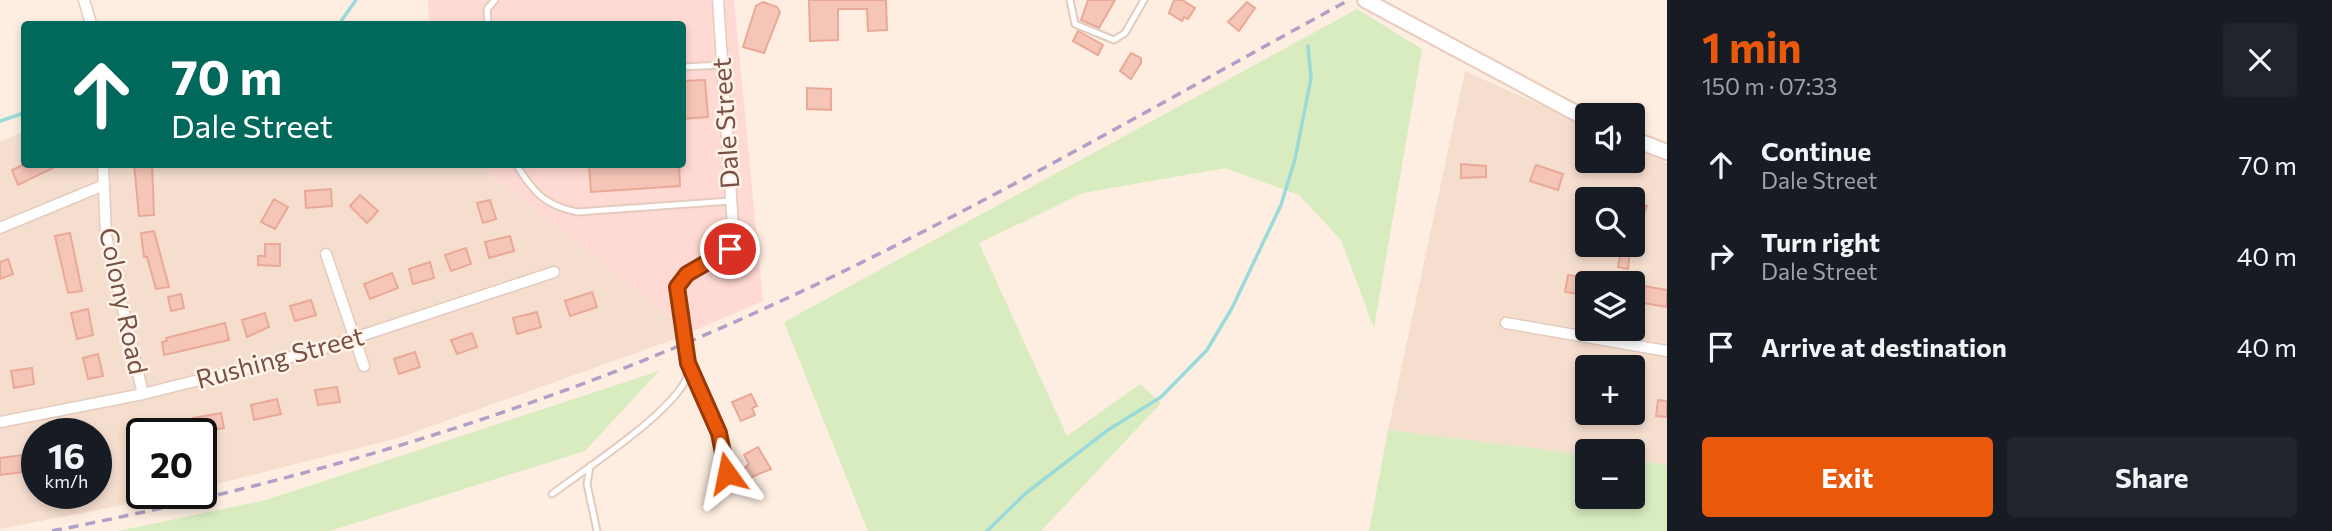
<!DOCTYPE html>
<html lang="en">
<head>
<meta charset="utf-8">
<style>
	:root { --surface:#171b24; --page:#20242c; --text:#f1f3f6; --muted:#9ea1a6; --accent:#ea580c }
	body { margin:0; font-family:Commissioner,sans-serif; background:var(--page); color:var(--text); height:100vh; display:flex; flex-direction:column; font-size:26px; white-space:nowrap }
	* { box-sizing:border-box; margin:0 }
	p { font-size:23px; color:var(--muted) }
	.icon { flex:none; width:38px; height:38px; fill:none; stroke:currentColor; stroke-width:2; stroke-linecap:round; stroke-linejoin:round }
	.map { position:relative; flex:1; overflow:hidden }
	.drawer { display:flex; flex-direction:column; background:var(--surface); width:665px }
	.drawer>* { flex:none }
	.banner { position:absolute; left:21px; top:21px; width:665px; height:147px; border-radius:7px; box-shadow:0 4px 10px #0003; background:#00695c; color:#fff; overflow:hidden }
	.fabs { position:absolute; left:1575px; top:103px; display:grid; gap:14px }
	.fabs a { display:grid; place-items:center; width:70px; height:70px; border-radius:7px; background:var(--surface); box-shadow:0 4px 10px #0003; font-size:35px }
	.speed { position:absolute; left:21px; top:418px; display:flex; gap:14px; font-size:35px; font-weight:700; text-align:center }
	.speed>* { display:grid; place-content:center; width:91px; height:91px; border-radius:50%; background:var(--surface); box-shadow:0 4px 10px #0003; line-height:1 }
	.speed small { font-size:18px; font-weight:400 }
	.speed .limit { border:4px solid #111; border-radius:10px; background:#fff; color:#111 }
	.pin { position:absolute; display:grid; place-items:center; width:60px; height:60px; color:#fff; margin:-30px; border:4px solid #fff; border-radius:50%; box-shadow:0 2px 7px #0007 }
	.me { position:absolute; width:77px; margin:-38px; rotate:348deg; stroke-linejoin:round; filter:drop-shadow(0 0 5px #0008) }
	.turn { display:flex; align-items:center; gap:24px; height:147px; padding:0 35px; font-size:32px }
	.turn .icon { width:91px; height:91px; stroke-width:2.5 }
	.turn b { display:block; font-size:49px; line-height:60px }
	.round { display:grid; place-items:center; flex:none; width:74px; height:74px; border-radius:7px; background:var(--page) }
	.head { display:flex; align-items:center; justify-content:space-between; height:119px; padding:0 35px }
	h1 { font-size:42px; font-weight:700; line-height:52px; color:var(--accent) }
	.action { display:flex; gap:14px; margin-top:auto; padding:14px 35px }
	.action a { flex:1; height:80px; border-radius:7px; background:var(--accent); color:#fff; font-size:28px; font-weight:700; line-height:80px; text-align:center }
	.action a+a { background:var(--page); color:var(--text) }
	ul { padding:0; list-style:none }
	li { display:flex; align-items:center; gap:21px; height:91px; padding:0 35px }
	li div { flex:1 }
	li b { display:block; font-size:26px }
	li em { font-style:normal }
	main { display:flex; flex:1; min-height:0 }
	.map>svg:first-child { display:block }
</style>
</head>
<body>
<main>
<div class="map">
<svg width="1667" height="531" viewBox="0 0 1667 531">
	<rect width="100%" height="100%" fill="#feeee1"/>
	<g fill="#f6decf" fill-rule="evenodd">
		<path d="M1465,71l122,55v35h46v-14l34,16v302l-34,-5v-8h-46v3l-199,-25zM1587,200h46v45h-46zM1587,284h46v45h-46zM1587,368h46v45h-46z"/>
		<path d="M24,131v33l455,1 194,154 2,20 -280,100 -194,49v-54h-59v60h38l-180,35v-387zM37,434h59v60h-59z"/>
	</g>
	<polygon fill="#ffdad4" points="428,0 734,0 763,301 675,339 673,319 479,165 682,164 682,24 429,24"/>
	<g fill="#d8ecbf">
		<polygon points="1357,9 1422,49 1374,328 1341,240 1299,195 1225,168 1083,193 979,243 1067,436 1140,384 1161,403 1041,531 868,531 784,322"/>
		<polygon points="659,371 585,451 330,531 118,531 266,500"/>
		<polygon points="1388,430 1587,455 1587,497 1633,497 1633,460 1667,465 1667,531 1369,531"/>
	</g>
	<g fill="none" stroke-linecap="round" stroke-linejoin="round">
		<g stroke="#9adbda" stroke-width="3.5">
			<polyline points="339,24 356,0"/>
			<polyline points="0,121 24,113"/>
			<polyline points="987,531 1026,493 1108,430 1161,397 1207,350 1232,308 1281,205 1295,159 1311,78 1308,46"/>
		</g>
	</g>
	<g fill="#f5c6b7" stroke="#e9a996" stroke-width="2">
		<polygon points="809,0 886,0 887,30 868,31 867,9 838,9 838,40 810,41"/>
		<polygon points="1088,0 1115,0 1099,28 1081,20"/>
		<polygon points="1174,0 1182,0 1195,8 1188,19 1184,17 1182,21 1169,13"/>
		<polygon points="763,2 777,7 780,12 764,53 743,47 756,6"/>
		<polygon points="1247,2 1255,8 1239,31 1228,22"/>
		<polygon points="1078,31 1103,45 1098,55 1073,41"/>
		<polygon points="1131,53 1141,58 1141,63 1131,79 1120,71"/>
		<polygon points="705,80 708,117 682,119 682,81"/>
		<polygon points="807,88 831,89 831,110 807,109"/>
		<polygon points="25,164 59,164 59,165 18,185 12,170"/>
		<polygon points="134,164 152,164 154,215 139,216"/>
		<polygon points="589,164 679,164 680,186 591,192"/>
		<polygon points="1461,164 1486,166 1486,177 1461,178"/>
		<polygon points="1536,165 1563,174 1558,190 1530,181"/>
		<polygon points="331,189 332,206 306,208 305,191"/>
		<polygon points="360,195 378,211 367,223 350,206"/>
		<polygon points="274,199 288,207 275,229 261,222"/>
		<polygon points="490,200 496,219 483,223 477,203"/>
		<polygon points="1633,200 1647,206 1641,221 1633,218"/>
		<polygon points="154,231 169,287 156,289 147,257 144,257 141,233"/>
		<polygon points="70,233 82,291 68,293 55,236"/>
		<polygon points="510,236 514,251 489,258 485,242"/>
		<polygon points="265,244 280,244 280,266 258,265 258,256 265,256"/>
		<polygon points="1601,245 1630,249 1628,269 1618,267 1620,256 1600,250"/>
		<polygon points="466,248 471,264 451,271 445,255"/>
		<polygon points="8,259 13,274 0,279 0,262"/>
		<polygon points="430,262 434,278 413,284 409,269"/>
		<polygon points="392,273 398,288 370,299 364,284"/>
		<polygon points="1568,275 1587,278 1587,295 1565,292"/>
		<polygon points="1633,284 1667,290 1667,307 1643,303 1642,310 1633,308"/>
		<polygon points="592,292 597,307 570,316 565,301"/>
		<polygon points="181,294 184,308 171,311 168,297"/>
		<polygon points="311,300 316,315 295,321 290,306"/>
		<polygon points="88,309 93,335 77,339 71,313"/>
		<polygon points="537,312 541,327 517,334 513,318"/>
		<polygon points="265,313 269,327 247,337 242,320"/>
		<polygon points="225,323 229,340 164,355 162,342 167,341 166,338"/>
		<polygon points="472,333 477,347 457,354 451,340"/>
		<polygon points="415,352 420,367 399,374 394,359"/>
		<polygon points="98,354 103,376 88,379 83,358"/>
		<polygon points="32,368 34,384 14,388 11,371"/>
		<polygon points="337,387 340,402 318,405 315,390"/>
		<polygon points="751,394 757,406 752,408 755,415 741,421 732,402"/>
		<polygon points="277,399 281,414 254,420 251,405"/>
		<polygon points="1658,400 1667,401 1667,417 1656,416"/>
		<polygon points="221,413 224,428 196,433 193,418"/>
		<polygon points="142,431 142,466 138,466 131,434"/>
		<polygon points="758,447 771,469 747,479 742,471 749,464 744,455"/>
		<polygon points="23,455 25,472 0,475 0,458"/>
	</g>
	<g fill="none" stroke-linecap="round" stroke-linejoin="round">
		<defs>
			<g id="lane">
				<polyline points="1070,0 1075,24 1114,40 1125,33 1144,0"/>
				<polyline points="488,24 487,9 495,0"/>
				<polyline points="682,67 722,65"/>
				<path d="M516,164c17,28 28,41 61,48l154,-11"/>
				<polyline points="689,364 719,434 727,473"/>
				<polyline points="590,466 587,484 597,531"/>
				<path d="M552,494c35,-26 104,-71 129,-106 6,-8 7,-15 7,-25l-11,-76 10,-13 43,-25"/>
			</g>
			<g id="street">
				<polyline points="84,0 91,24"/>
				<polyline points="718,0 733,227 730,249"/>
				<polyline points="103,164 106,236 143,394"/>
				<polyline points="0,228 104,185"/>
				<polyline points="326,254 364,366"/>
				<polyline points="1506,323 1667,351"/>
				<polyline points="0,422 143,394 315,351 554,272"/>
			</g>
			<g id="secondary">
				<polyline points="1365,0 1587,119"/>
				<polyline points="1633,139 1667,152"/>
			</g>
		</defs>
		<use href="#lane" stroke="#e4cbbf" stroke-width="9"/>
		<use href="#street" stroke="#e4cbbf" stroke-width="13"/>
		<use href="#secondary" stroke="#eacabc" stroke-width="18"/>
		<use href="#lane" stroke="#fff" stroke-width="5"/>
		<use href="#street" stroke="#fff" stroke-width="10"/>
		<use href="#secondary" stroke="#fff" stroke-width="14"/>
		<path stroke="#afa0c7" stroke-width="3.5" stroke-dasharray="10 7" stroke-linecap="butt" d="M52,531c200,-39 395,-93 585,-168 247,-98 479,-236 712,-363"/>
	</g>
	<g fill="none" stroke-linecap="round" stroke-linejoin="round">
		<defs>
			<polyline id="route" points="727,473 719,433 688,363 677,287 687,274 730,249"/>
		</defs>
		<use href="#route" stroke="#983908" stroke-width="18"/>
		<use href="#route" stroke="#ea580c" stroke-width="12"/>
	</g>
	<g text-anchor="middle" stroke-width="5" stroke-linejoin="round" paint-order="stroke">
		<g font-size="26" fill="#775046" stroke="#fff3e9">
			<text transform="translate(726 123) rotate(-94)" y="9">Dale Street</text>
			<text transform="translate(123 301) rotate(78)" y="9">Colony Road</text>
			<text transform="translate(280 358) rotate(-15)" y="9">Rushing Street</text>
		</g>
	</g>
</svg>
<div class="fabs">
<a><svg class="icon" aria-label="sound" viewBox="0 0 24 24"><path d="M4 9h4l5-4v14l-5-4H4zM17 9q2 3 0 6"/></svg></a>
<a><svg class="icon" aria-label="search" viewBox="0 0 24 24"><circle cx="10" cy="10" r="6"/><path d="M15 15l6 6"/></svg></a>
<a><svg class="icon" aria-label="layers" viewBox="0 0 24 24"><path d="M12 4l9 5-9 5-9-5zM3 14l9 5 9-5"/></svg></a>
<a>+</a>
<a>−</a>
</div>
<div class="speed"><div>16<small>km/h</small></div><div class="limit">20</div></div>
<div class="pin" style="left:730px;top:249px;background:#d93025"><svg class="icon" aria-label="arrive" viewBox="0 0 24 24"><path d="M6 21V4h12l-3 4 3 4H6"/></svg></div>
<svg class="me" style="left:727px;top:473px" viewBox="-20 -20 40 40"><path d="M0-17L14 15 0 8-14 15z" fill="#ea580c" stroke="#fff" stroke-width="4"/></svg>
<div class="banner">
<div class="turn"><svg class="icon" aria-label="ahead" viewBox="0 0 24 24"><path d="M12 20V5M6 11l6-6 6 6"/></svg><div><b>70 m</b>Dale Street</div></div>
</div>
</div>
<section class="drawer">
<div class="head"><div><h1>1 min</h1><p>150 m · 07:33</p></div><a class="round"><svg class="icon" aria-label="close" viewBox="0 0 24 24"><path d="M6 6l12 12M18 6L6 18"/></svg></a></div>
<ul>
<li><svg class="icon" aria-label="ahead" viewBox="0 0 24 24"><path d="M12 20V5M6 11l6-6 6 6"/></svg><div><b>Continue</b><p>Dale Street</p></div><em>70 m</em></li>
<li><svg class="icon" aria-label="right" viewBox="0 0 24 24"><path d="M7 20v-9h11M14 6l5 5-5 5"/></svg><div><b>Turn right</b><p>Dale Street</p></div><em>40 m</em></li>
<li><svg class="icon" aria-label="arrive" viewBox="0 0 24 24"><path d="M6 21V4h12l-3 4 3 4H6"/></svg><div><b>Arrive at destination</b></div><em>40 m</em></li>
</ul>
<div class="action"><a>Exit</a><a>Share</a></div>
</section>
</main>
</body>
</html>
